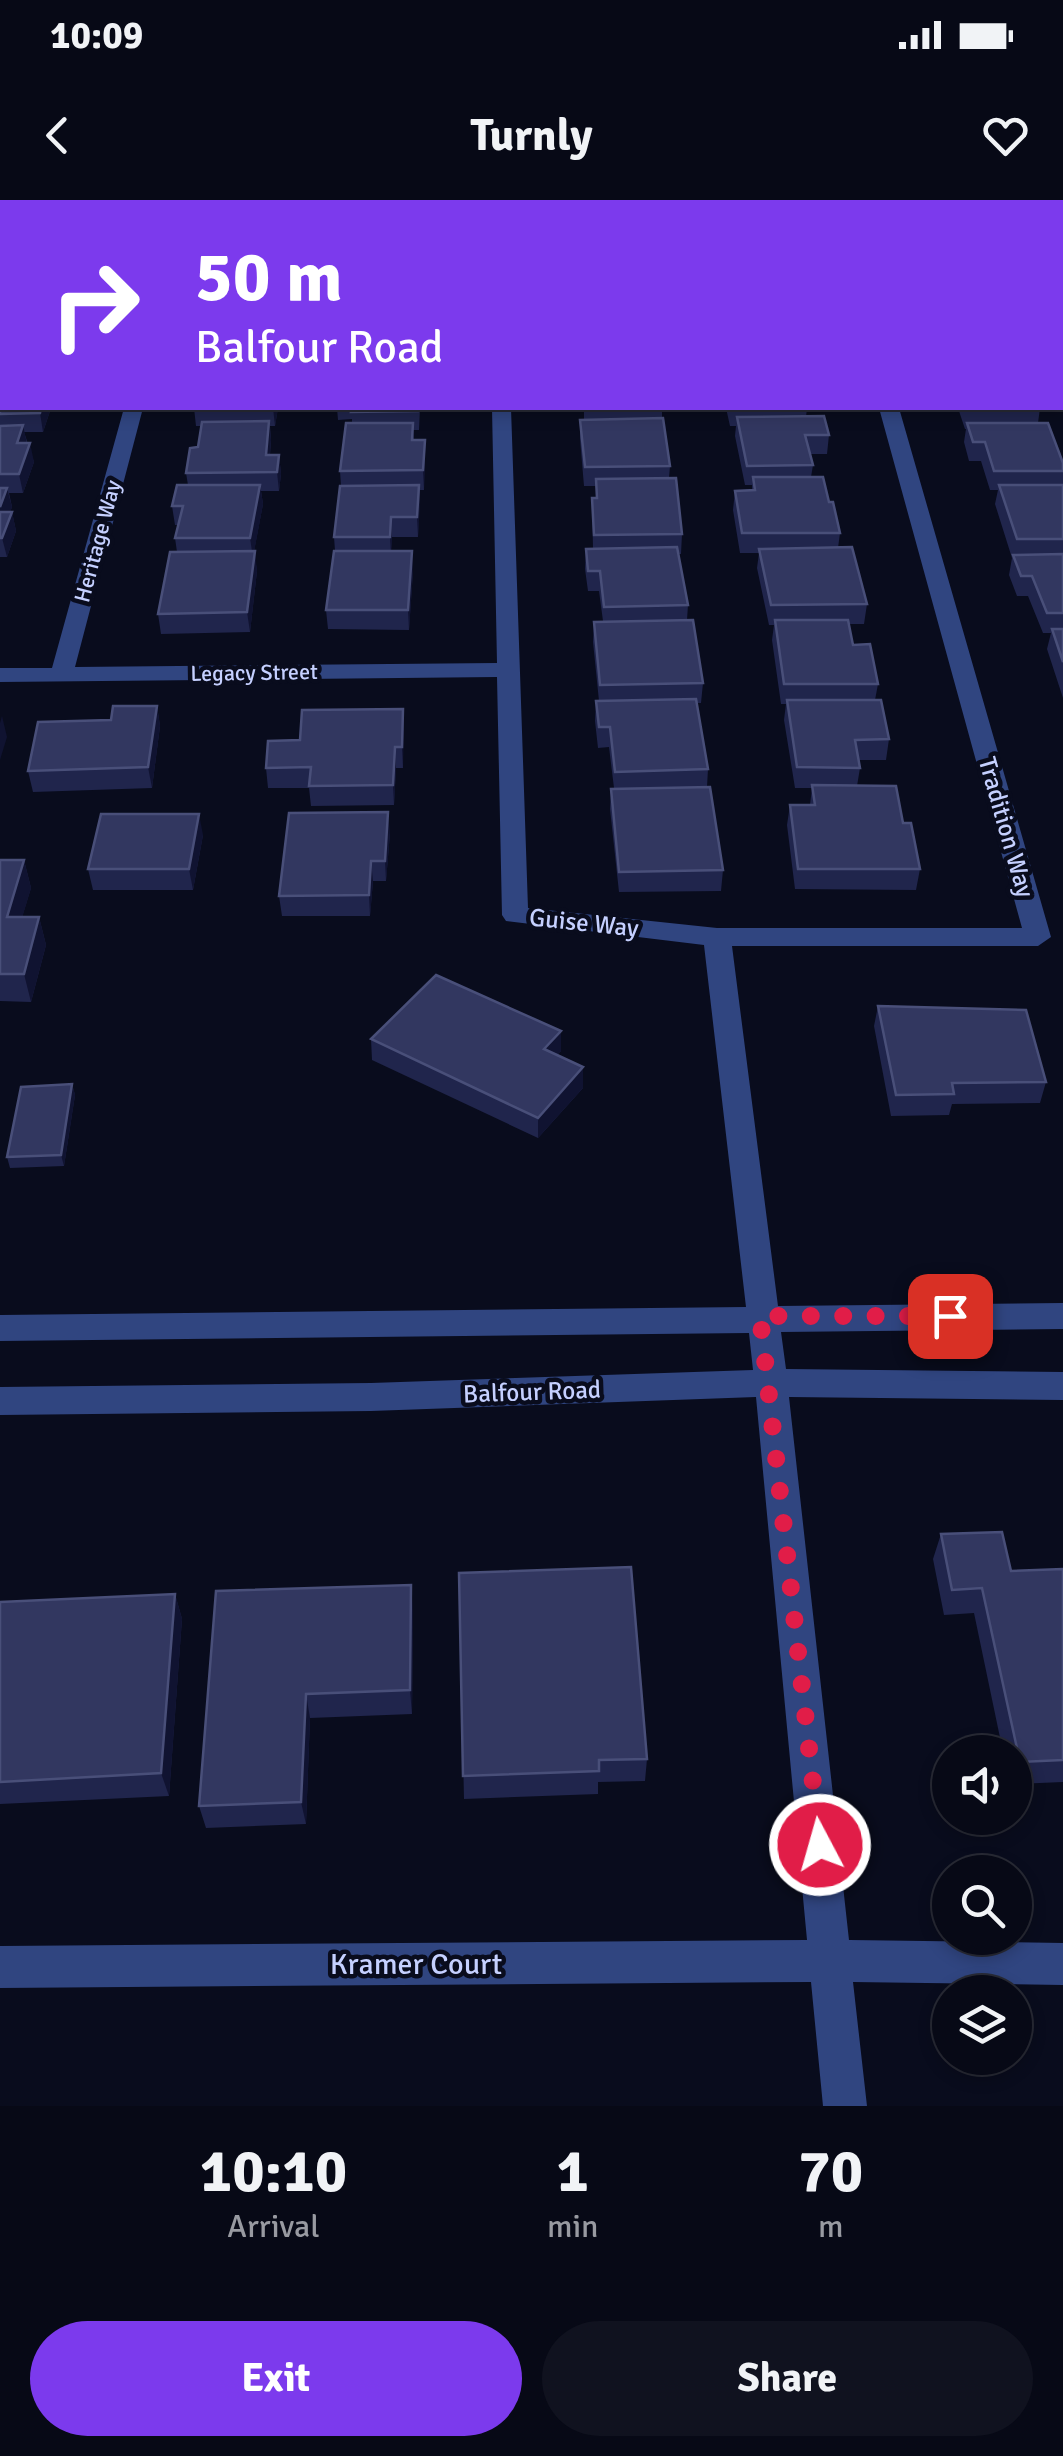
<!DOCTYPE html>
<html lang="en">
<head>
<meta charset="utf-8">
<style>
	:root { --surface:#070916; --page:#10121f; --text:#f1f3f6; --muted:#989aa1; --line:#282a35; --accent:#7c3aed }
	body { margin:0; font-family:Signika,sans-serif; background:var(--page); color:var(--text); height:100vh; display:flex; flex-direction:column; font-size:38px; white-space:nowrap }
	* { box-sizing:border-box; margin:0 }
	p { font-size:32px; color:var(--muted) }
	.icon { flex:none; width:55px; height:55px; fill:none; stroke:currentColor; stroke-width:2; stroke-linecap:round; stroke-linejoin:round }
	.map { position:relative; height:1906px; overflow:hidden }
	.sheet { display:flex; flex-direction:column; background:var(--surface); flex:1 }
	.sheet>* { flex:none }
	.hud { position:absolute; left:0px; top:0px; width:1065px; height:210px; box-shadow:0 5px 15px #0003,0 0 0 2px var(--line); background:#7c3aed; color:#fff; overflow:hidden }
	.controls { position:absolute; left:932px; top:1535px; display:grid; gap:20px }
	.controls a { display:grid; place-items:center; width:100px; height:100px; border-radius:50%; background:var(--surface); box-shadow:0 5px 15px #0003,0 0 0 2px var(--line); font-size:50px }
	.pin { position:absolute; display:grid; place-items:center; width:85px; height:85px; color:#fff; margin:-42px; border-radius:20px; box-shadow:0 5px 15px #0006 }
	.me { position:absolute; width:110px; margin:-55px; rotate:354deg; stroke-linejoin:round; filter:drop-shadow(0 0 8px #0008) }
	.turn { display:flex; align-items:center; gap:35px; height:210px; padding:0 30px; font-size:45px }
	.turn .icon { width:130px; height:130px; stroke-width:2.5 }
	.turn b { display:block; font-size:70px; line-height:85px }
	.eta { display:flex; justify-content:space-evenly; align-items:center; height:170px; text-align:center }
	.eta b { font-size:60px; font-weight:700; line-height:70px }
	.cta { display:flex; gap:20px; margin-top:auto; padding:20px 30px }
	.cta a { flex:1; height:115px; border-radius:60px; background:var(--accent); color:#fff; font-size:40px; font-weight:700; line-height:115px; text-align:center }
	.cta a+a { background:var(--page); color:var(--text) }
	.status { display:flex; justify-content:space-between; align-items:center; height:70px; padding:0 50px; background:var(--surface); direction:ltr }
	.status svg { height:28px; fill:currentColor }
	header { display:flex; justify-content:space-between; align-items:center; height:130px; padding:0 30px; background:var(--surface); font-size:45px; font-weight:700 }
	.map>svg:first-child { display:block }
</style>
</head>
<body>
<div class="status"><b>10:09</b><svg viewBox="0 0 49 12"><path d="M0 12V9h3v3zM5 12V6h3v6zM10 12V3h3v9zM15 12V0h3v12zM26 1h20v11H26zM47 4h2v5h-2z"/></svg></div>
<header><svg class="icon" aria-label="back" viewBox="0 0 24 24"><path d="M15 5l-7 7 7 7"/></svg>Turnly<svg class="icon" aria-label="heart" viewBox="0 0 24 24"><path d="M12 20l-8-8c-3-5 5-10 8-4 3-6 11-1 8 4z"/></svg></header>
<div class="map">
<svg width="1063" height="1906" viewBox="0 0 1063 1906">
	<rect width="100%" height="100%" fill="#090c1d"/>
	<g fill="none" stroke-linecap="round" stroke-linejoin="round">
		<g fill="#304580" fill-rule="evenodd">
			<rect x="179" y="0" width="16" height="2"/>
			<rect x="489" y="0" width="16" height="2"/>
			<rect x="818" y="0" width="16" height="2"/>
			<polygon points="124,208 143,208 75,467 497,463 492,208 511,208 528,708 717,728 1022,728 879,208 899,208 1051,737 1038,746 732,746 778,1106 1063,1103 1063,1129 781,1132 786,1169 1063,1172 1063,1200 789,1197 849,1740 1063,1743 1063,1785 853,1782 867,1906 823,1906 811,1782 0,1788 0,1746 807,1740 756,1197 371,1211 0,1215 0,1187 371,1183 753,1170 749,1133 0,1141 0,1115 746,1107 704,745 506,721 502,715 497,477 0,482 0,468 52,468"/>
		</g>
	</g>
	<g fill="#20254c">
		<polygon points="1017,0 1063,0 1063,13 1062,2 1019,2"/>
		<polygon points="2,117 2,208 51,208 43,232 24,232 34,262 23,293 9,293 12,307 10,312 12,312 16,331 7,357 0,357 0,122"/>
		<polygon points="194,208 278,208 275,226 270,226 271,240 270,255 279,255 281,274 279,291 261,291 263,304 254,351 257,371 250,432 161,434 158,414 177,352 175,338 178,325 175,325 172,306 188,285 186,273 198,247 201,226 196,226"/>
		<polygon points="337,208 420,208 419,230 413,230 414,240 425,240 424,290 420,290 418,337 392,337 391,351 413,371 409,430 328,429 326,410 335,351 334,337 341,286 340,271 352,223 352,219 338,220"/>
		<polygon points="584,208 662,208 662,218 670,266 669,278 682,334 681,354 678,354 688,405 687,420 703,483 701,503 697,503 708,569 707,587 723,670 721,691 619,692 610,609 611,589 614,588 609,547 598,548 595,521 596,501 599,501 593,442 594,422 603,421 599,391 588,391 585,369 586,349 593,349 592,298 596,298 596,286 584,286 580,239 580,220 584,220"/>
		<polygon points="726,208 807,208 806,217 829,235 827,254 810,254 813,265 811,277 829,302 840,333 838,348 867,404 864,424 849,424 853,445 878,484 875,500 889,539 886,560 858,560 860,568 857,586 903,623 920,669 916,690 795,689 787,625 790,605 810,605 812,588 795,588 784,520 786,504 781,504 772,440 774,425 769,425 757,368 759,353 740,353 733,310 735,291 752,290 752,285 745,285 735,236 736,226 730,226"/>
		<polygon points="958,208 1040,208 1038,223 1063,263 1063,498 1047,449 1051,433 1043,433 1028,396 1017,396 1009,375 1012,358 995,304 998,290 990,290 981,261 969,261 964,242 966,229 965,229"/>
		<polygon points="157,506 160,526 152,588 33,592 28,571 111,520"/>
		<polygon points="403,509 403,568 396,568 394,605 311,606 309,588 268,588 266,568 300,540"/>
		<polygon points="390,633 386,681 373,681 370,716 282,716 279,696"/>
		<polygon points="203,635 193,690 93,690 88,669"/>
		<polygon points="0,660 24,660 31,688 22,717 39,717 46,745 31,802 0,801"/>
		<polygon points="878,806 1046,882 1040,903 952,904 949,915 891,916 874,826"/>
		<polygon points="371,839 561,851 557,855 583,888 538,938 372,860"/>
		<polygon points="72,884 75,895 64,966 10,968 7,957"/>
		<polygon points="941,1334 1011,1371 1063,1369 1063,1582 1015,1584 1015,1552 1003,1552 974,1413 944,1415 933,1359"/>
		<polygon points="459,1373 647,1559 645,1581 598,1582 598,1594 464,1599"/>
		<polygon points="216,1391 413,1409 412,1514 310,1518 306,1624 206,1628 199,1606"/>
		<polygon points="175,1394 182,1419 169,1596 0,1604 0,1402"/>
	</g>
	<g fill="#101331">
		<polygon points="41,208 51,208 43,232 40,213"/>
		<polygon points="273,208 278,208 275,226"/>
		<polygon points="269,221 271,240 268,274 266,255"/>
		<polygon points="23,225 27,244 17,243"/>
		<polygon points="425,240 425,259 424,290 423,270"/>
		<polygon points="30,243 34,262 23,293 19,274"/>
		<polygon points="279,255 281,274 279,291 277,272"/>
		<polygon points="260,285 263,304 253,358 250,338"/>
		<polygon points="419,285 420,305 418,337 417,317"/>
		<polygon points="7,288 12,307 3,331 0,320 0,307"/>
		<polygon points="12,312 16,331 7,357 2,338"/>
		<polygon points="391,317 392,337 391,356 390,337"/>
		<polygon points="255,351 257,371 250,432 247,412"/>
		<polygon points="412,351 413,371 409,430 408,410"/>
		<polygon points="157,506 160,526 152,588 148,567"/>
		<polygon points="403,509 404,529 403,568 402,547"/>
		<polygon points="2,516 7,537 0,560 0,523"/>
		<polygon points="395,547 396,568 394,605 393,585"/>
		<polygon points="388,612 390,633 386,681 385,661"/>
		<polygon points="199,614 203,635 193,690 189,669"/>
		<polygon points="24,660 31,688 14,745 7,717"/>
		<polygon points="371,661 373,681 370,716 369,695"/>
		<polygon points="39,717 46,745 31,802 24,774"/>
		<polygon points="561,831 561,851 544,870 544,849"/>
		<polygon points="583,867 583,888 538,938 538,918"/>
		<polygon points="72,884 75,895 64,966 61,955"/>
		<polygon points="411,1385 413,1409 412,1514 410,1490"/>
		<polygon points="175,1394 182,1419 169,1596 161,1573"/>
		<polygon points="306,1494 310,1518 306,1624 301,1602"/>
	</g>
	<g fill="#323760" stroke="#494f79" stroke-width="2.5">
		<polygon points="44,0 118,0 117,2 43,2"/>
		<polygon points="241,0 309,0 309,2 240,2"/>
		<polygon points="370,0 435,0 435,2 369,2"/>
		<polygon points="568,0 638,0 638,2 569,2"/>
		<polygon points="697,0 755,0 756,2 698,2"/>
		<polygon points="898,0 962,0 964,2 899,2"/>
		<polygon points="2,117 2,157 0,157 0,122"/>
		<polygon points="0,168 2,168 2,208 41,208 40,213 0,214"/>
		<polygon points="352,208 419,208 418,211 351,212"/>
		<polygon points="967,208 1040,208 1041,210 968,210"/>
		<polygon points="824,216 829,235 805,235 813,265 747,266 737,217"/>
		<polygon points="663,218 670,266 585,267 580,220"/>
		<polygon points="269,221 266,255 279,255 277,272 186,273 190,248 198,247 202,222"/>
		<polygon points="346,223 413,223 412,240 425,240 423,270 340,271"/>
		<polygon points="967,223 1048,223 1063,263 1063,271 994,271 985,242 973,242"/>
		<polygon points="23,225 17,243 30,243 19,274 0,274 0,226"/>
		<polygon points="753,277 823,277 829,302 833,302 840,333 742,333 735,291 755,290"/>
		<polygon points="676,278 682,334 594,335 592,298 597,298 596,279"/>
		<polygon points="177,285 260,285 250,338 175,338 183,306 172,306"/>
		<polygon points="419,285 417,317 391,317 390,337 334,337 340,286"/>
		<polygon points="999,285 1063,285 1063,339 1017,339"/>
		<polygon points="0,288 7,288 0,307"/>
		<polygon points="0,312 12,312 2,338 0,338"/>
		<polygon points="677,347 688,405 604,407 600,371 588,371 586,349"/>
		<polygon points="852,347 867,404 771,405 759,349"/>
		<polygon points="255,351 247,412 158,414 170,352"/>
		<polygon points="334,351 412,351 408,410 326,410"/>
		<polygon points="1063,354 1063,413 1047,413 1032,376 1021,376 1013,355"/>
		<polygon points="693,420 703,483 600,485 594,422"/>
		<polygon points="775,420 848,420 853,445 870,444 878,484 784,484"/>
		<polygon points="1052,429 1063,429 1063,462"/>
		<polygon points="696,499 708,569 615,572 610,527 599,527 596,501"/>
		<polygon points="787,500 881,500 889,539 855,540 860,568 797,567"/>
		<polygon points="113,506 157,506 148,567 28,571 38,522 111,520"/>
		<polygon points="403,509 402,547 395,547 393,585 309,586 311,567 266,568 268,541 300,540 302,510"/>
		<polygon points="812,585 896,586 903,623 911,623 920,669 798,669 790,605 815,605"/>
		<polygon points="710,587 723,670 619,672 611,589"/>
		<polygon points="388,612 385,661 371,661 369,695 279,696 289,613"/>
		<polygon points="101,614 199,614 189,669 88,669"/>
		<polygon points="0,660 24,660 7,717 39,717 24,774 0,774"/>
		<polygon points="436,775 561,831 544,849 583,867 538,918 371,839"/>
		<polygon points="878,806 1026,810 1046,882 952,883 954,894 896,895"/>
		<polygon points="72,884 61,955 7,957 21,887"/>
		<polygon points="1002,1332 1011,1371 1063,1369 1063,1560 1020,1562 982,1388 952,1390 941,1334"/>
		<polygon points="631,1367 647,1559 599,1560 599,1571 463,1576 459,1373"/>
		<polygon points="411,1385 410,1490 306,1494 301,1602 199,1606 216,1391"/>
		<polygon points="175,1394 161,1573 0,1582 0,1402"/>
	</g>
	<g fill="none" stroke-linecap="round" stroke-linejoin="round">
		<polyline stroke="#e11d48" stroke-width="18" stroke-dasharray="0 32.4" points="820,1645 760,1116 950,1116"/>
	</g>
	<g text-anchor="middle" stroke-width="9" stroke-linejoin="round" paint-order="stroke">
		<g font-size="22" fill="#c5d0ff" stroke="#090c1d">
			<text transform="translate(97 341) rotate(-75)" y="8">Heritage Way</text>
			<text transform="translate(254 472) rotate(-1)" y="8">Legacy Street</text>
		</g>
		<g font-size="25" fill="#c5d0ff" stroke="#090c1d">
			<text transform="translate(1007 627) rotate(74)" y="9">Tradition Way</text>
			<text transform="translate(584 722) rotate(6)" y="9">Guise Way</text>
			<text transform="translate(532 1191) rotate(-2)" y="9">Balfour Road</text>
		</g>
		<g font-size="30" fill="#c5d0ff" stroke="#090c1d">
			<text x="416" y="1774">Kramer Court</text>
		</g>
	</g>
</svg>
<div class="controls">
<a><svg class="icon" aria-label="sound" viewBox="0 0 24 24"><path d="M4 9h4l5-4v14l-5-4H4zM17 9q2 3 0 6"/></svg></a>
<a><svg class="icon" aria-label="search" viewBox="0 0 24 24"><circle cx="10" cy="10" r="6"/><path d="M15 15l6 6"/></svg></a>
<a><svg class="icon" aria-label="layers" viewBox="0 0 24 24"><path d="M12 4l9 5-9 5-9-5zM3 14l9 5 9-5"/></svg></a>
</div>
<div class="pin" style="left:950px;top:1116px;background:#d93025"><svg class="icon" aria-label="arrive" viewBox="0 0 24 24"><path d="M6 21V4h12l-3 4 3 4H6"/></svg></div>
<svg class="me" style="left:820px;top:1645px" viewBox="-20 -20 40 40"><circle r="17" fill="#e11d48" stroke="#fff" stroke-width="3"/><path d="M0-11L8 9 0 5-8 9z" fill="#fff"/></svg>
<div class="hud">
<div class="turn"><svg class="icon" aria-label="right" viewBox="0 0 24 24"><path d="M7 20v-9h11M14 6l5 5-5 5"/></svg><div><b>50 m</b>Balfour Road</div></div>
</div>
</div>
<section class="sheet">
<div class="eta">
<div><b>10:10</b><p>Arrival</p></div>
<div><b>1</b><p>min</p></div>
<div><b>70</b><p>m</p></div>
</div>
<div class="cta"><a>Exit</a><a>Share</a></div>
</section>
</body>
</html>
